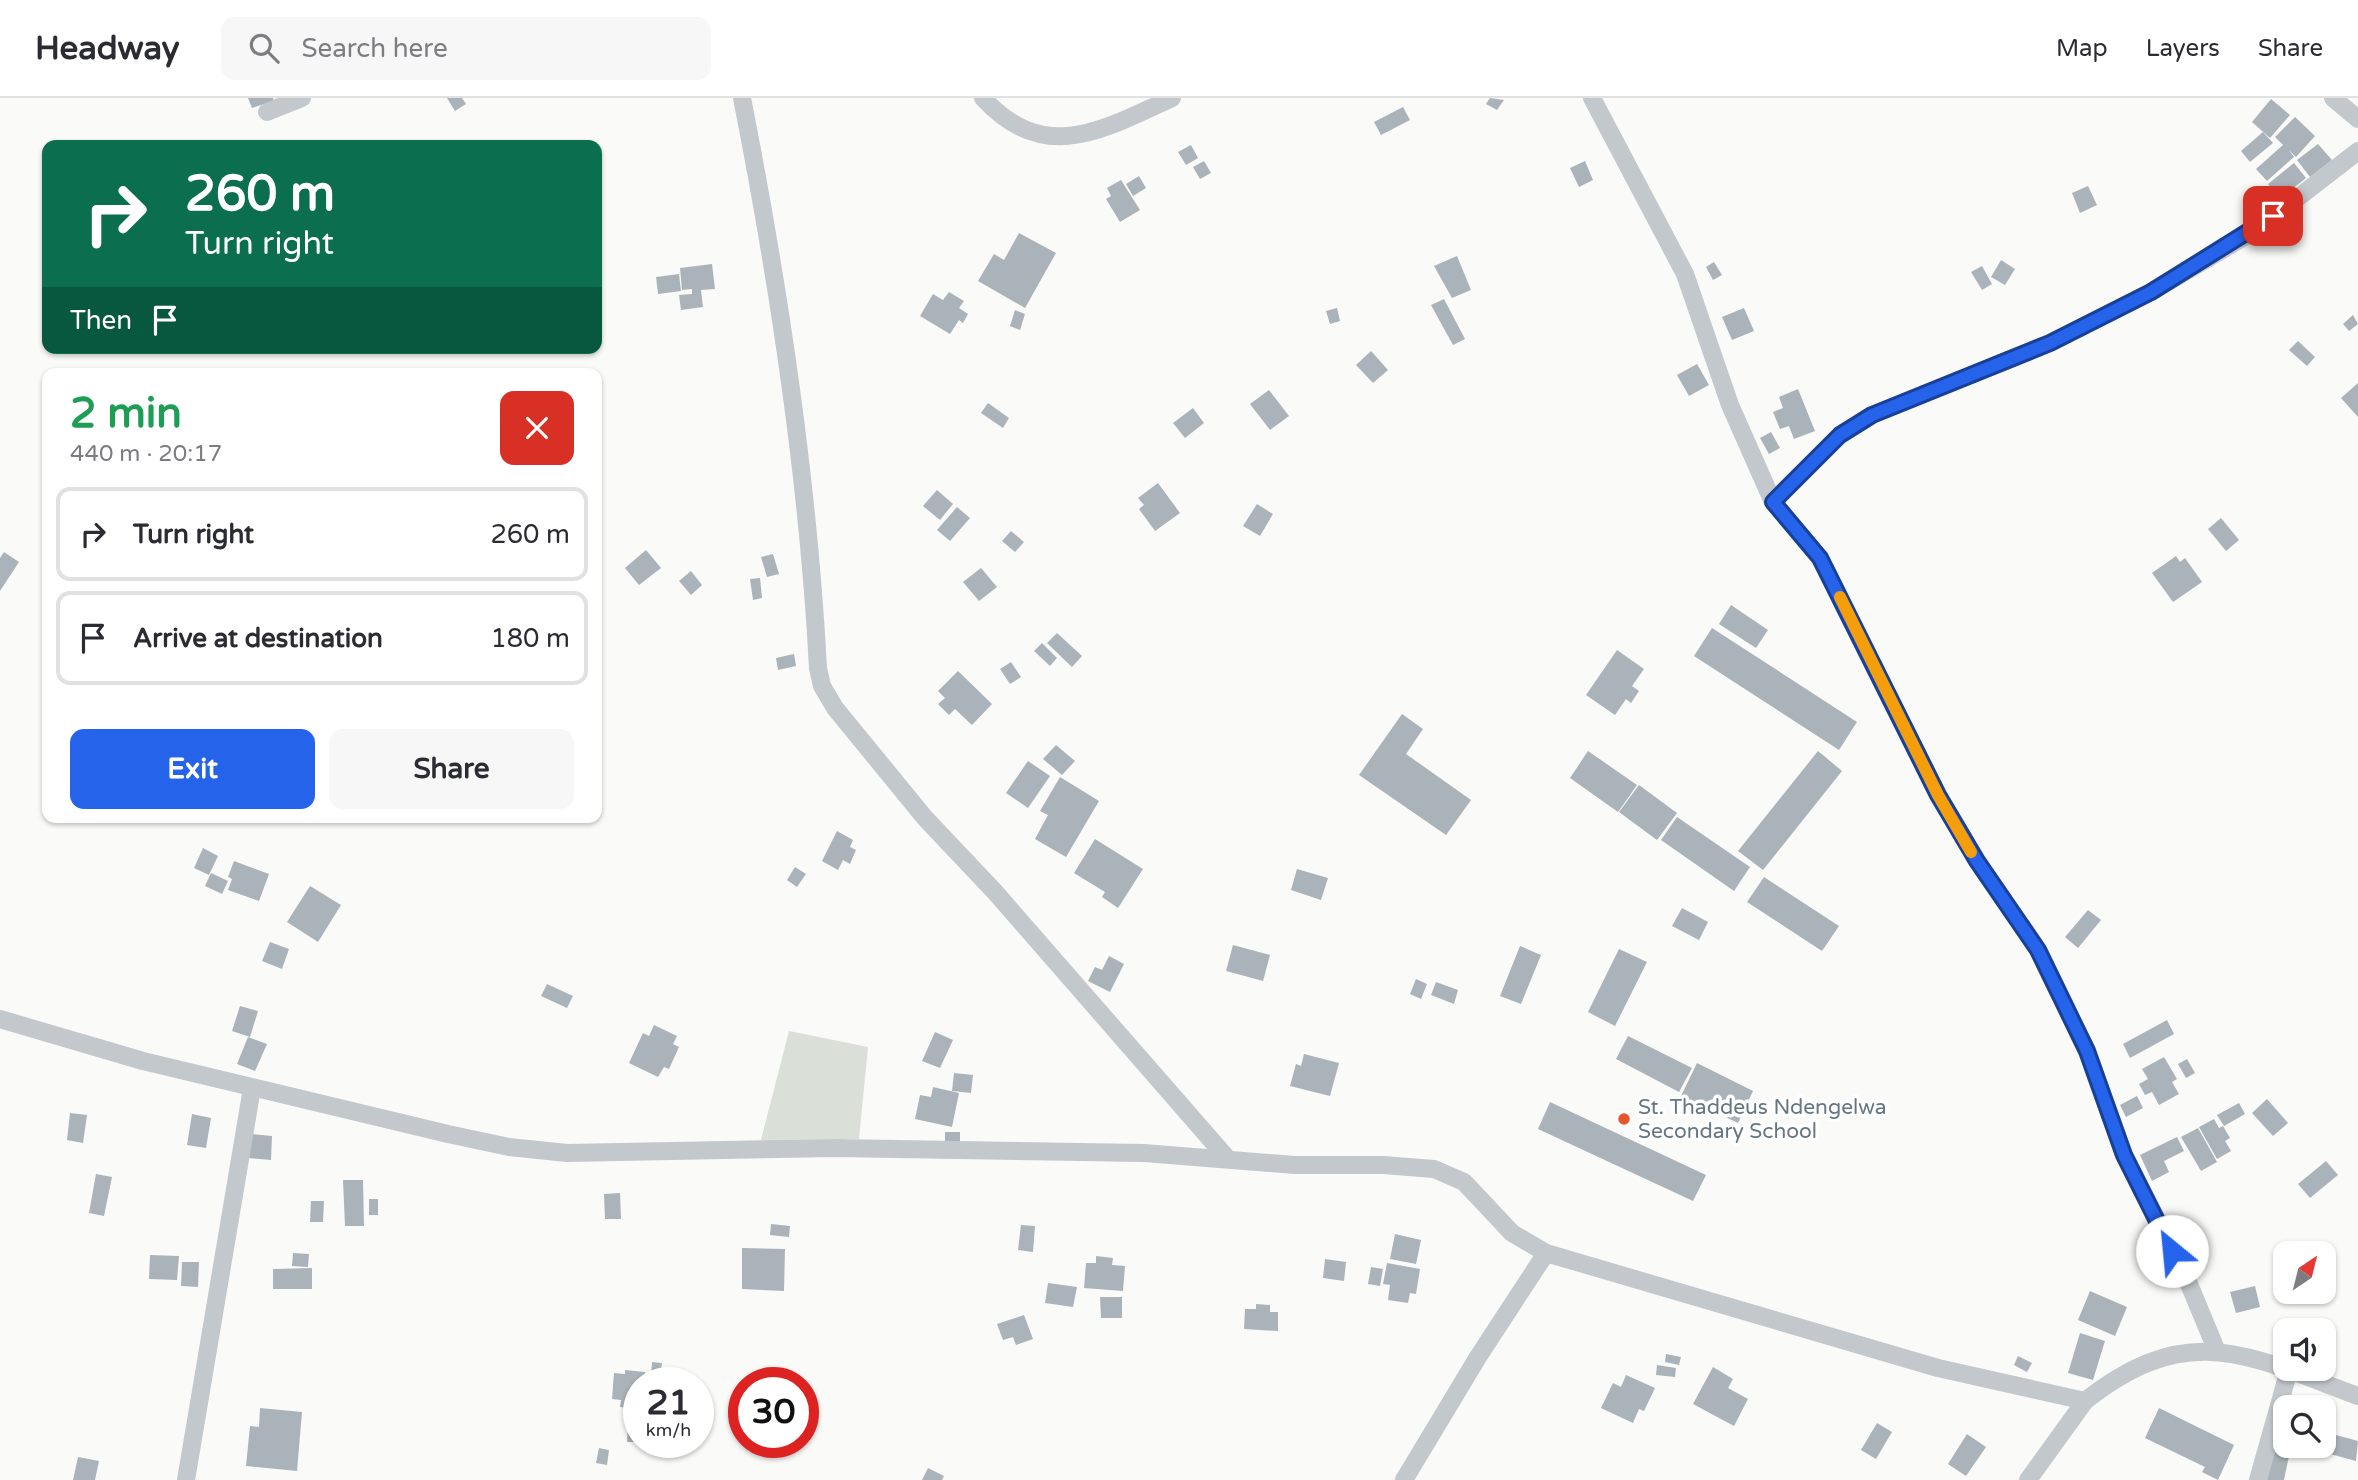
<!DOCTYPE html>
<html lang="en">
<head>
<meta charset="utf-8">
<style>
	:root { --surface:#fff; --page:#f7f7f7; --text:#2b2b33; --muted:#7c7c81; --line:#e1e1e2; --accent:#2563eb }
	body { margin:0; font-family:"Varela Round",sans-serif; background:var(--page); color:var(--text); height:100vh; display:flex; flex-direction:column; font-size:26px; white-space:nowrap }
	* { box-sizing:border-box; margin:0 }
	p { font-size:23px; color:var(--muted) }
	.icon { flex:none; width:38px; height:38px; fill:none; stroke:currentColor; stroke-width:2; stroke-linecap:round; stroke-linejoin:round }
	.map { position:relative; flex:1; overflow:hidden }
	.details { position:absolute; left:42px; top:270px; width:560px; height:455px; display:flex; flex-direction:column; background:var(--surface); border-radius:14px; box-shadow:0 2px 5px #0004 }
	.details>* { flex:none }
	.guide { position:absolute; left:42px; top:42px; width:560px; height:214px; border-radius:14px; box-shadow:0 2px 5px #0004; background:#0b6e4f; color:#fff; overflow:hidden }
	.needle { width:46px; rotate:35deg }
	.fabs { position:absolute; left:2273px; top:1143px; display:grid; gap:14px }
	.fabs a { display:grid; place-items:center; width:63px; height:63px; border-radius:14px; background:var(--surface); box-shadow:0 2px 5px #0004; font-size:35px }
	.speed { position:absolute; left:623px; top:1269px; display:flex; gap:14px; font-size:35px; font-weight:700; text-align:center }
	.speed>* { display:grid; place-content:center; width:91px; height:91px; border-radius:50%; background:var(--surface); box-shadow:0 2px 5px #0004; line-height:1 }
	.speed small { font-size:18px; font-weight:400 }
	.speed .limit { border:10px solid #d22; background:#fff; color:#111 }
	.pin { position:absolute; display:grid; place-items:center; width:60px; height:60px; color:#fff; margin:-30px; border-radius:14px; box-shadow:0 4px 10px #0006 }
	.me { position:absolute; width:77px; margin:-38px; rotate:332deg; stroke-linejoin:round; filter:drop-shadow(0 0 5px #0008) }
	.turn { display:flex; align-items:center; gap:24px; height:147px; padding:0 28px; font-size:32px }
	.turn .icon { width:91px; height:91px; stroke-width:2.5 }
	.turn b { display:block; font-size:49px; line-height:60px }
	.then { display:flex; align-items:center; height:66px; padding:0 28px; background:#0003; gap:14px; font-size:26px }
	.round { display:grid; place-items:center; flex:none; width:74px; height:74px; border-radius:14px; background:var(--page) }
	.headline { display:flex; align-items:center; justify-content:space-between; height:119px; padding:0 28px }
	h1 { font-size:42px; font-weight:700; line-height:52px; color:#1e9e55 }
	.button { display:flex; gap:14px; margin-top:auto; padding:14px 28px }
	.button a { flex:1; height:80px; border-radius:14px; background:var(--accent); color:#fff; font-size:28px; font-weight:700; line-height:80px; text-align:center }
	.button a+a { background:var(--page); color:var(--text) }
	ul { padding:0; list-style:none }
	li { display:flex; align-items:center; gap:21px; height:94px; margin:0 14px 10px; padding:0 14px; border:4px solid var(--line); border-radius:14px }
	li div { flex:1 }
	li b { display:block; font-size:26px }
	li em { font-style:normal }
	header { display:flex; align-items:center; gap:42px; box-sizing:border-box; height:98px; padding:0 35px; background:var(--surface); border-bottom:2px solid var(--line) }
	header strong { font-size:33px }
	nav { display:flex; gap:38px; margin-inline-start:auto; font-size:24px }
	.search { width:490px; height:63px; background:var(--page); display:flex; align-items:center; gap:18px; box-sizing:border-box; padding:0 24px; border-radius:14px; color:var(--muted); font-size:26px }
	.map>svg:first-child { display:block }
</style>
</head>
<body>
<header>
<strong>Headway</strong>
<div class="search"><svg class="icon" aria-label="search" viewBox="0 0 24 24"><circle cx="10" cy="10" r="6"/><path d="M15 15l6 6"/></svg>Search here</div>
<nav><a>Map</a><a>Layers</a><a>Share</a></nav>
</header>
<div class="map">
<svg width="2358" height="1382" viewBox="0 0 2358 1382">
	<rect width="100%" height="100%" fill="#fafaf8"/>
	<polygon fill="#dadfd7" points="789,933 868,949 859,1041 761,1042"/>
	<g fill="#aab3b9">
		<polygon points="248,0 273,0 274,3 252,10"/>
		<polygon points="447,0 462,0 466,6 455,13"/>
		<polygon points="1490,0 1504,2 1497,12 1486,6"/>
		<polygon points="2271,1 2290,17 2270,40 2252,24"/>
		<polygon points="1403,9 1410,22 1381,37 1374,24"/>
		<polygon points="2295,19 2315,38 2296,59 2289,52 2294,59 2267,83 2256,71 2283,47 2275,39"/>
		<polygon points="2263,34 2273,45 2250,64 2241,53"/>
		<polygon points="2318,46 2332,62 2310,79 2297,62"/>
		<polygon points="1191,47 1198,60 1186,67 1178,54"/>
		<polygon points="1204,63 1211,75 1200,81 1193,69"/>
		<polygon points="1585,63 1593,82 1579,89 1570,70"/>
		<polygon points="2294,65 2306,80 2280,101 2268,86"/>
		<polygon points="1139,78 1146,90 1133,98 1126,86"/>
		<polygon points="1121,82 1140,112 1120,124 1106,101 1111,98 1107,90"/>
		<polygon points="2088,88 2097,107 2080,115 2072,95"/>
		<polygon points="1019,135 1056,155 1025,210 978,183 994,156 1004,162"/>
		<polygon points="1457,158 1471,192 1452,200 1434,168"/>
		<polygon points="2001,162 2015,171 2005,187 1991,179"/>
		<polygon points="1714,164 1722,177 1713,182 1706,169"/>
		<polygon points="712,166 715,191 701,192 703,209 681,212 679,197 692,196 692,191 682,192 680,170"/>
		<polygon points="1982,168 1992,186 1982,192 1971,174"/>
		<polygon points="679,176 681,193 658,196 656,179"/>
		<polygon points="949,194 964,203 959,210 968,216 963,225 959,222 950,236 920,218 933,196 943,202"/>
		<polygon points="1444,201 1465,241 1453,247 1431,207"/>
		<polygon points="1337,210 1340,223 1330,226 1326,213"/>
		<polygon points="1744,210 1754,233 1732,242 1722,219"/>
		<polygon points="1015,212 1025,216 1020,232 1010,228"/>
		<polygon points="2353,217 2358,226 2349,233 2343,226"/>
		<polygon points="2298,243 2315,259 2307,268 2289,252"/>
		<polygon points="1371,253 1388,272 1373,285 1356,267"/>
		<polygon points="1697,266 1709,287 1689,298 1677,277"/>
		<polygon points="2358,285 2358,319 2341,300"/>
		<polygon points="1798,291 1815,333 1794,341 1789,328 1780,331 1773,314 1783,310 1779,299"/>
		<polygon points="1269,292 1289,318 1270,332 1250,306"/>
		<polygon points="988,305 1009,320 1003,330 981,315"/>
		<polygon points="1193,310 1204,325 1185,340 1173,325"/>
		<polygon points="1771,334 1780,350 1769,356 1760,340"/>
		<polygon points="1158,385 1180,415 1155,433 1139,411 1144,407 1138,400"/>
		<polygon points="937,392 953,406 940,422 923,408"/>
		<polygon points="1257,406 1273,416 1260,438 1243,428"/>
		<polygon points="957,409 970,420 950,443 937,432"/>
		<polygon points="2221,420 2239,442 2226,453 2208,431"/>
		<polygon points="1011,433 1024,444 1015,454 1002,443"/>
		<polygon points="646,452 661,470 639,487 625,470"/>
		<polygon points="4,454 19,464 0,493 0,460"/>
		<polygon points="773,456 779,476 767,479 761,459"/>
		<polygon points="2176,458 2180,464 2185,460 2202,484 2173,504 2152,475"/>
		<polygon points="981,470 997,489 979,503 963,484"/>
		<polygon points="691,473 702,487 691,497 679,483"/>
		<polygon points="760,480 762,500 753,502 750,481"/>
		<polygon points="1731,507 1768,532 1756,550 1719,526"/>
		<polygon points="1712,530 1857,624 1839,652 1694,558"/>
		<polygon points="1057,535 1082,558 1072,569 1047,545"/>
		<polygon points="1042,545 1057,560 1050,568 1034,553"/>
		<polygon points="1617,552 1644,571 1632,588 1639,593 1631,605 1626,601 1615,617 1586,597"/>
		<polygon points="794,556 796,568 778,572 776,560"/>
		<polygon points="1011,564 1021,579 1010,586 1000,571"/>
		<polygon points="958,573 992,606 972,627 955,611 949,617 938,606 945,600 938,593"/>
		<polygon points="1402,616 1423,631 1406,656 1471,702 1446,737 1359,677"/>
		<polygon points="1056,647 1075,663 1062,677 1043,661"/>
		<polygon points="1588,653 1637,687 1618,714 1570,680"/>
		<polygon points="1818,653 1842,673 1763,772 1738,753"/>
		<polygon points="1028,663 1050,678 1028,710 1006,695"/>
		<polygon points="1060,679 1099,703 1066,759 1035,741 1048,717 1040,713"/>
		<polygon points="1639,687 1677,715 1657,742 1619,714"/>
		<polygon points="1677,719 1750,769 1734,793 1661,742"/>
		<polygon points="837,733 853,742 850,749 856,752 850,766 843,762 838,772 822,763"/>
		<polygon points="1095,741 1143,771 1118,810 1102,799 1105,794 1074,775"/>
		<polygon points="203,750 218,758 209,777 194,770"/>
		<polygon points="234,763 269,776 259,803 228,792 232,781 228,779"/>
		<polygon points="795,769 806,776 797,789 787,782"/>
		<polygon points="1297,771 1328,780 1321,802 1291,792"/>
		<polygon points="211,775 228,783 222,796 205,788"/>
		<polygon points="1764,779 1839,828 1822,853 1747,804"/>
		<polygon points="310,788 341,807 318,844 287,824"/>
		<polygon points="1682,810 1708,824 1699,842 1672,828"/>
		<polygon points="2088,812 2101,822 2078,850 2065,839"/>
		<polygon points="270,844 289,851 282,871 262,863"/>
		<polygon points="1233,847 1270,857 1263,883 1226,873"/>
		<polygon points="1520,848 1541,857 1521,906 1500,898"/>
		<polygon points="1619,851 1647,864 1615,928 1588,914"/>
		<polygon points="1109,858 1124,866 1110,894 1088,883 1095,869 1102,872"/>
		<polygon points="1416,881 1427,886 1421,901 1410,896"/>
		<polygon points="1436,884 1458,892 1454,906 1431,897"/>
		<polygon points="547,886 573,898 567,910 541,898"/>
		<polygon points="240,908 258,913 250,939 232,933"/>
		<polygon points="2167,922 2174,936 2130,960 2123,946"/>
		<polygon points="654,927 677,938 673,946 679,949 669,971 664,969 658,979 629,965 643,935 649,938"/>
		<polygon points="935,934 953,942 940,970 922,963"/>
		<polygon points="1628,938 1692,970 1679,994 1616,961"/>
		<polygon points="248,939 267,946 255,973 237,966"/>
		<polygon points="1304,956 1339,965 1330,998 1290,988 1296,966 1301,968"/>
		<polygon points="2164,959 2177,981 2172,984 2179,996 2159,1007 2152,994 2145,997 2139,986 2148,981 2142,971"/>
		<polygon points="2187,961 2195,975 2186,980 2178,966"/>
		<polygon points="1697,965 1753,993 1738,1025 1681,998"/>
		<polygon points="954,975 973,977 971,995 952,993"/>
		<polygon points="933,989 959,995 952,1029 915,1021 920,997 931,999"/>
		<polygon points="2137,998 2143,1010 2126,1019 2120,1007"/>
		<polygon points="2267,1001 2288,1025 2273,1038 2252,1015"/>
		<polygon points="1550,1004 1706,1077 1693,1103 1538,1031"/>
		<polygon points="2239,1005 2245,1016 2224,1028 2217,1017"/>
		<polygon points="70,1015 87,1017 83,1045 67,1042"/>
		<polygon points="192,1016 211,1020 206,1050 187,1047"/>
		<polygon points="2214,1021 2219,1030 2223,1028 2230,1040 2225,1043 2231,1053 2217,1061 2199,1029"/>
		<polygon points="2198,1030 2217,1064 2201,1073 2181,1039"/>
		<rect x="945" y="1034" width="15" height="11"/>
		<polygon points="250,1036 272,1038 271,1062 248,1060"/>
		<polygon points="2177,1039 2184,1053 2164,1063 2169,1074 2152,1083 2140,1057"/>
		<polygon points="2326,1063 2338,1077 2310,1100 2298,1086"/>
		<polygon points="96,1076 112,1079 104,1118 89,1115"/>
		<polygon points="343,1082 363,1082 364,1128 345,1128"/>
		<polygon points="620,1095 621,1121 605,1121 604,1096"/>
		<rect x="369" y="1101" width="9" height="16"/>
		<polygon points="311,1103 324,1103 323,1124 310,1124"/>
		<polygon points="771,1126 790,1128 789,1139 770,1137"/>
		<polygon points="1021,1127 1035,1128 1033,1154 1018,1152"/>
		<polygon points="1395,1136 1421,1142 1416,1166 1390,1161"/>
		<polygon points="742,1150 785,1151 784,1193 742,1191"/>
		<polygon points="293,1155 309,1156 308,1169 292,1168"/>
		<polygon points="150,1157 179,1158 177,1182 149,1181"/>
		<polygon points="1096,1158 1113,1160 1112,1167 1125,1168 1123,1193 1084,1190 1086,1165 1096,1165"/>
		<polygon points="1325,1161 1346,1164 1344,1183 1323,1180"/>
		<polygon points="182,1164 199,1164 198,1189 181,1188"/>
		<polygon points="1387,1165 1420,1171 1416,1196 1410,1195 1408,1205 1388,1202 1390,1187 1383,1186"/>
		<polygon points="1371,1169 1383,1171 1380,1188 1368,1186"/>
		<polygon points="312,1170 312,1191 273,1191 273,1171"/>
		<polygon points="1048,1185 1077,1189 1073,1209 1045,1205"/>
		<polygon points="2255,1188 2260,1209 2236,1215 2230,1194"/>
		<polygon points="2090,1193 2127,1209 2115,1238 2078,1222"/>
		<polygon points="1100,1199 1122,1199 1122,1220 1101,1220"/>
		<polygon points="1256,1206 1270,1207 1270,1214 1278,1214 1278,1233 1244,1231 1245,1211 1256,1211"/>
		<polygon points="1024,1217 1033,1241 1016,1247 1013,1239 1003,1242 997,1226"/>
		<polygon points="2080,1235 2105,1243 2093,1282 2068,1275"/>
		<polygon points="1666,1256 1681,1259 1679,1267 1665,1264"/>
		<polygon points="2018,1258 2032,1265 2027,1274 2014,1267"/>
		<polygon points="652,1264 662,1265 660,1281 651,1280"/>
		<polygon points="1657,1267 1676,1270 1675,1279 1656,1277"/>
		<polygon points="1713,1269 1733,1281 1728,1290 1748,1301 1734,1328 1693,1306"/>
		<polygon points="625,1272 645,1274 644,1284 639,1284 639,1322 631,1321 632,1310 620,1309 621,1302 612,1301 614,1275 625,1276"/>
		<polygon points="1626,1277 1655,1290 1644,1313 1639,1311 1633,1325 1601,1310 1613,1285 1621,1289"/>
		<polygon points="260,1310 302,1314 297,1373 246,1368 250,1328 259,1329"/>
		<polygon points="2159,1310 2234,1347 2218,1382 2202,1374 2205,1369 2145,1340"/>
		<polygon points="2281,1320 2286,1321 2286,1348 2307,1348 2305,1354 2274,1345"/>
		<polygon points="628,1325 639,1325 639,1344 627,1344"/>
		<polygon points="1877,1325 1892,1334 1876,1361 1861,1352"/>
		<polygon points="2325,1334 2358,1343 2356,1363 2319,1353 2324,1348"/>
		<polygon points="1967,1336 1986,1349 1966,1378 1948,1366"/>
		<polygon points="2274,1349 2290,1353 2284,1382 2267,1382"/>
		<polygon points="599,1350 609,1352 607,1367 596,1365"/>
		<polygon points="78,1359 99,1363 95,1382 73,1382"/>
		<polygon points="928,1370 944,1378 942,1382 922,1382"/>
	</g>
	<g fill="none" stroke-linecap="round" stroke-linejoin="round">
		<g stroke="#c3c8cc" stroke-width="18">
			<path d="M742,0c37,188 66,378 76,570l4,18 13,22 90,110 70,74 232,266"/>
			<path d="M983,0c61,67 120,32 189,0"/>
			<polyline points="1592,0 1685,176 1730,307 1773,404"/>
			<polyline points="2333,0 2358,21"/>
			<polyline points="267,14 302,0"/>
			<polyline points="0,921 143,963 448,1036 509,1049 567,1055 835,1050 1144,1055 1295,1067 1383,1067 1434,1071 1464,1084 1512,1135 1546,1155 1478,1259 1404,1382"/>
			<path d="M1546,1155l392,115 147,33c104,-82 162,-46 273,-5"/>
			<polyline points="2216,1251 2184,1174 2124,1057 2087,953 2038,852 1977,763 1938,697 1820,460 1773,404 1840,337 1872,317 2050,245 2151,194 2256,132 2358,53"/>
			<polyline points="186,1382 252,990"/>
			<polyline points="2028,1382 2085,1303"/>
			<polyline points="2258,1382 2289,1272"/>
		</g>
	</g>
	<g fill="none" stroke-linecap="round" stroke-linejoin="round">
		<defs>
			<polyline id="route" points="2172,1153 2124,1057 2087,953 2038,852 1977,763 1938,697 1820,460 1773,404 1840,337 1872,317 2050,245 2151,194 2273,118"/>
		</defs>
		<use href="#route" stroke="#184099" stroke-width="18"/>
		<use href="#route" stroke="#2563eb" stroke-width="12"/>
		<polyline stroke="#f59e0b" stroke-width="12" points="1840,499 1938,697 1971,754"/>
	</g>
	<circle fill="#e4572e" stroke="#fff" stroke-width="2.5" cx="1624" cy="1021" r="7"/>
	<g text-anchor="middle" stroke-width="7" stroke-linejoin="round" paint-order="stroke">
		<g font-size="21" fill="#657683" stroke="#fff" text-anchor="start">
			<text x="1638" y="1016">St. Thaddeus Ndengelwa<tspan x="1638" dy="24">Secondary School</tspan></text>
		</g>
	</g>
</svg>
<div class="fabs">
<a><svg class="needle" viewBox="-14 -14 28 28"><path d="M0-13l5 13h-10z" fill="#e53935"/><path d="M0 13l5-13h-10z" fill="#7c7c81"/></svg></a>
<a><svg class="icon" aria-label="sound" viewBox="0 0 24 24"><path d="M4 9h4l5-4v14l-5-4H4zM17 9q2 3 0 6"/></svg></a>
<a><svg class="icon" aria-label="search" viewBox="0 0 24 24"><circle cx="10" cy="10" r="6"/><path d="M15 15l6 6"/></svg></a>
</div>
<div class="speed"><div>21<small>km/h</small></div><div class="limit">30</div></div>
<div class="pin" style="left:2273px;top:118px;background:#d93025"><svg class="icon" aria-label="arrive" viewBox="0 0 24 24"><path d="M6 21V4h12l-3 4 3 4H6"/></svg></div>
<svg class="me" style="left:2172px;top:1153px" viewBox="-20 -20 40 40"><circle r="19" fill="#fff"/><path d="M0-13L10 11 0 6-10 11z" fill="#2563eb"/></svg>
<div class="guide">
<div class="turn"><svg class="icon" aria-label="right" viewBox="0 0 24 24"><path d="M7 20v-9h11M14 6l5 5-5 5"/></svg><div><b>260 m</b>Turn right</div></div>
<div class="then">Then<svg class="icon" aria-label="arrive" viewBox="0 0 24 24"><path d="M6 21V4h12l-3 4 3 4H6"/></svg></div>
</div>
<section class="details">
<div class="headline"><div><h1>2 min</h1><p>440 m · 20:17</p></div><a class="round" style="background:#d93025;color:#fff"><svg class="icon" aria-label="close" viewBox="0 0 24 24"><path d="M6 6l12 12M18 6L6 18"/></svg></a></div>
<ul>
<li><svg class="icon" aria-label="right" viewBox="0 0 24 24"><path d="M7 20v-9h11M14 6l5 5-5 5"/></svg><div><b>Turn right</b></div><em>260 m</em></li>
<li><svg class="icon" aria-label="arrive" viewBox="0 0 24 24"><path d="M6 21V4h12l-3 4 3 4H6"/></svg><div><b>Arrive at destination</b></div><em>180 m</em></li>
</ul>
<div class="button"><a>Exit</a><a>Share</a></div>
</section>
</div>
</body>
</html>
